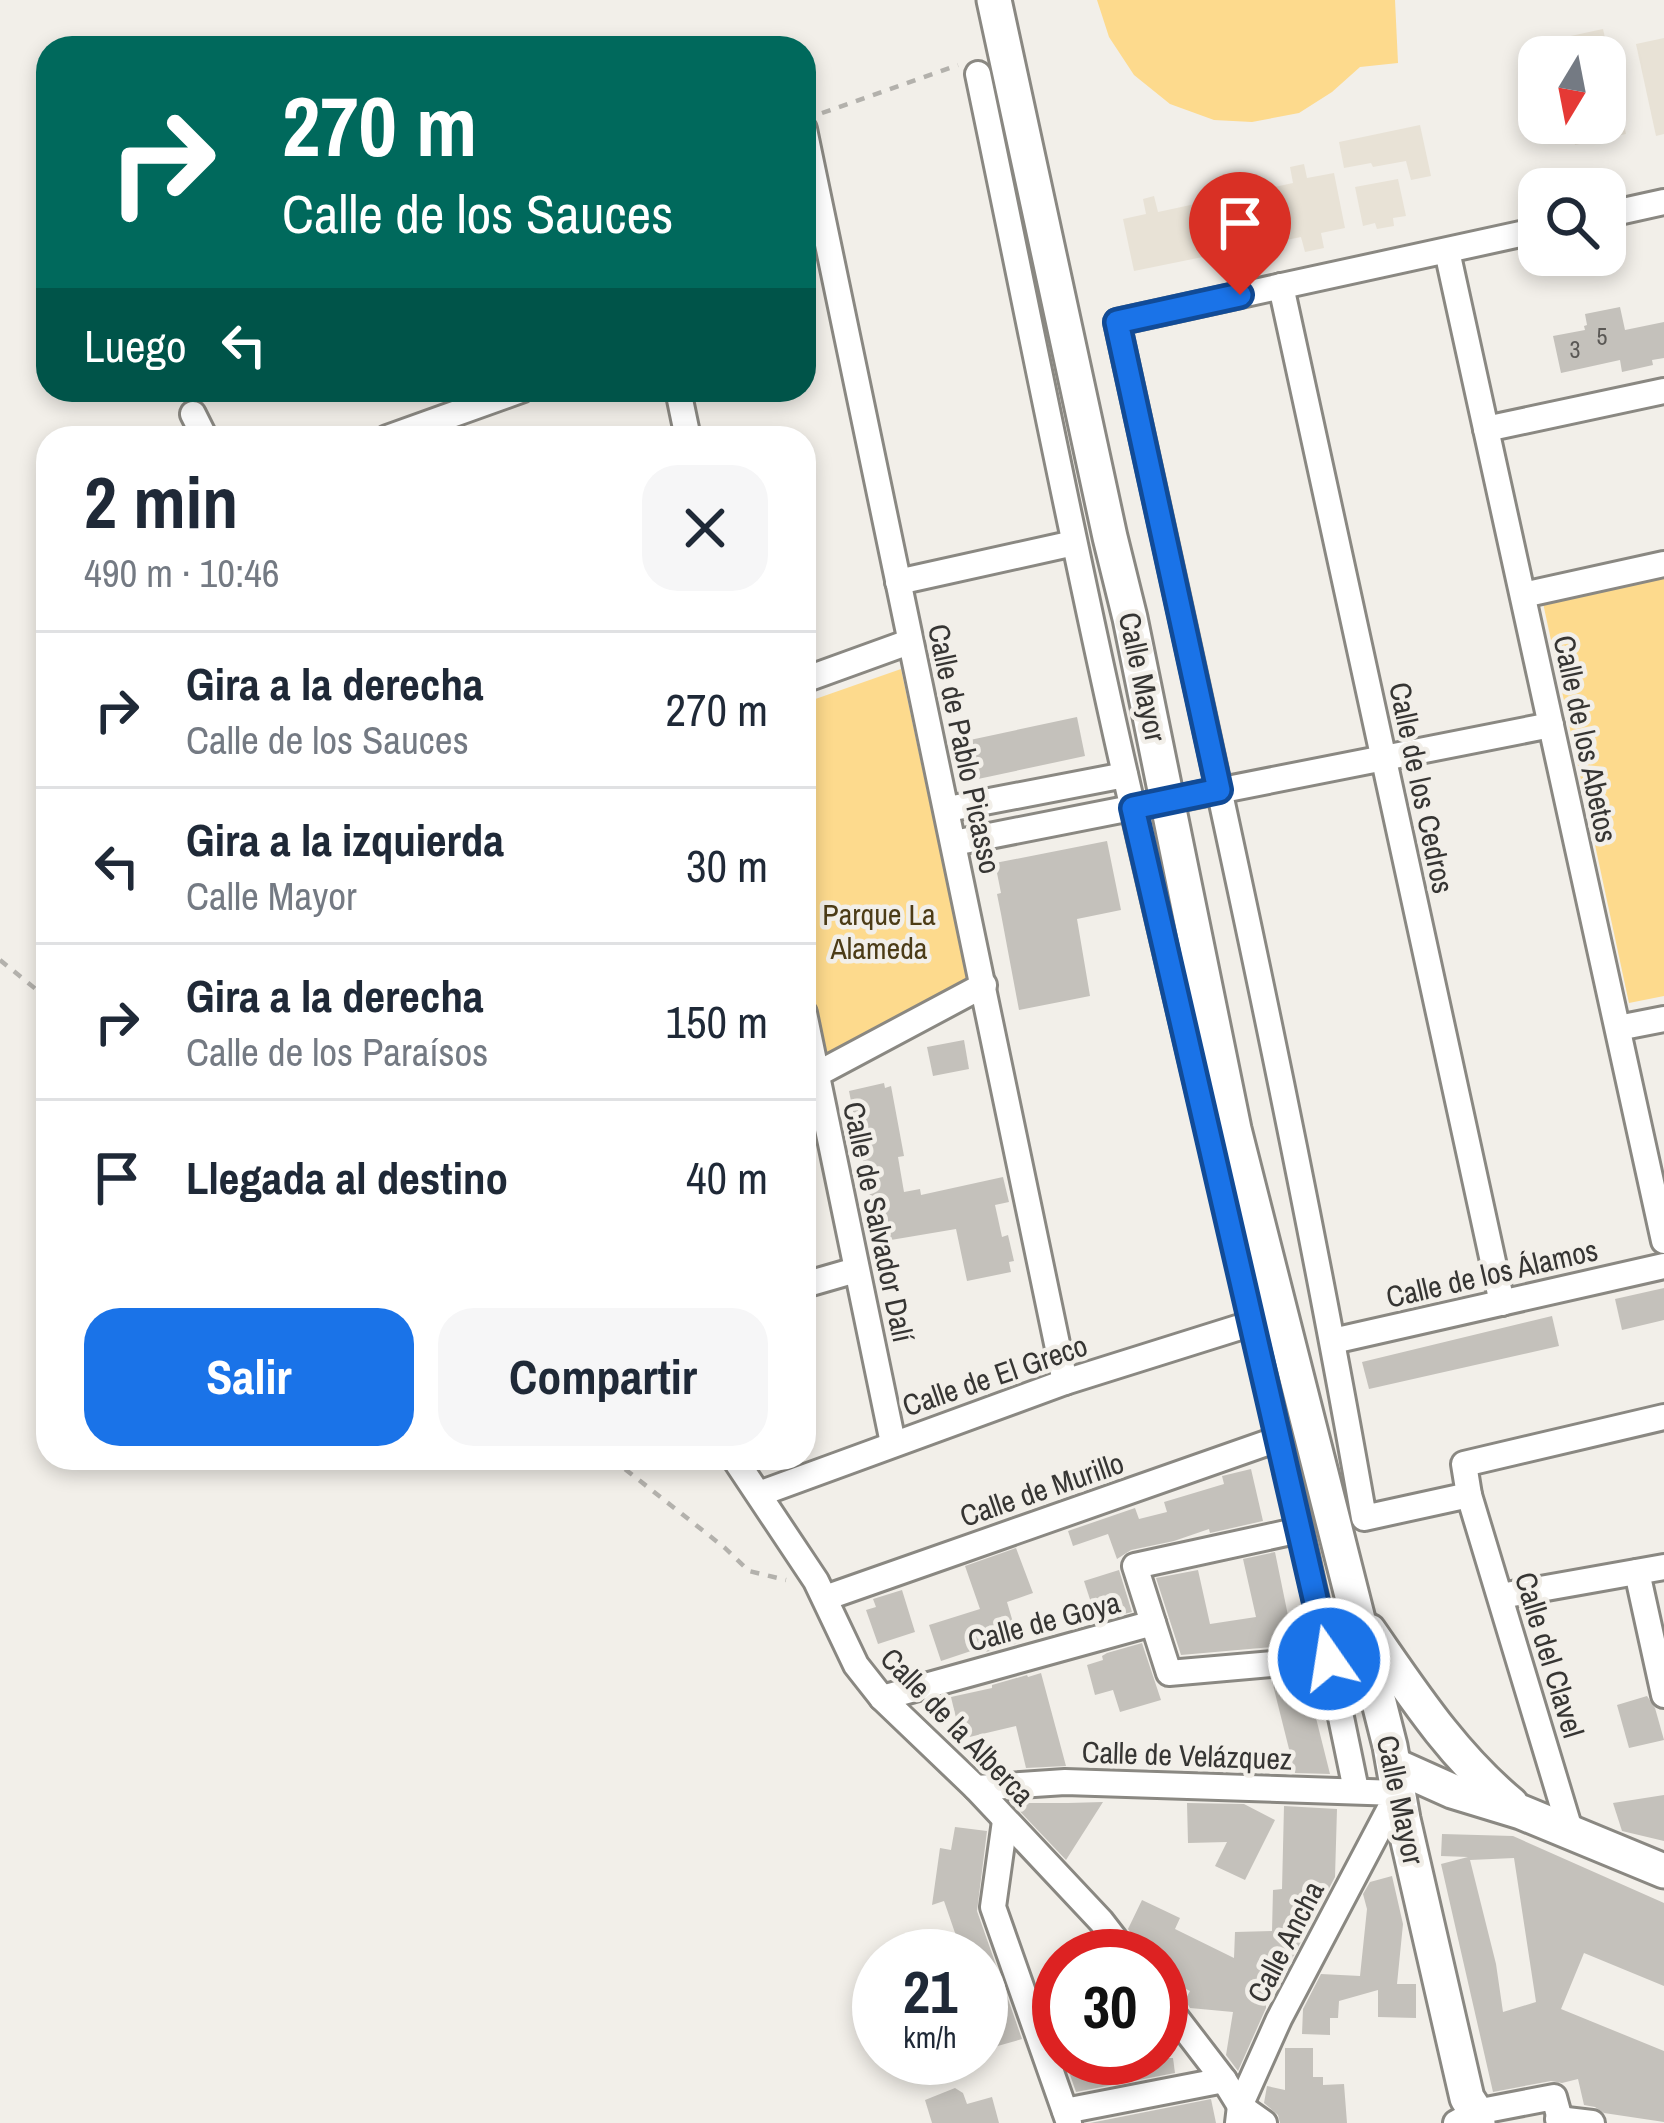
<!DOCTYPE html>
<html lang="es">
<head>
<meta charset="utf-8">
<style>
	:root { --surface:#fff; --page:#f6f6f7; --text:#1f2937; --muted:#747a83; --line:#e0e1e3; --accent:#1a73e8 }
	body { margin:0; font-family:"Archivo Narrow",sans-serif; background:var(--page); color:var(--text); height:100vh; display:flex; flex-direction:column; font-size:45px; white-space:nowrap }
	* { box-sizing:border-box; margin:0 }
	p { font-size:39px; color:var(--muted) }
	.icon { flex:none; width:66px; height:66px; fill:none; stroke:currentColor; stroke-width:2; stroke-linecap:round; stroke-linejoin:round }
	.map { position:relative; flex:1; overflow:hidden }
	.drawer { position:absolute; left:36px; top:426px; width:780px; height:1044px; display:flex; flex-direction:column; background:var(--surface); border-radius:36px; box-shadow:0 6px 18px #0003 }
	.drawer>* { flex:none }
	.top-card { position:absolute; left:36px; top:36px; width:780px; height:366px; border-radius:36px; box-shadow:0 6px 18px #0003; background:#00695c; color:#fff; overflow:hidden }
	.needle { width:78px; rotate:190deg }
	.fabs { position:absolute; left:1518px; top:36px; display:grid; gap:24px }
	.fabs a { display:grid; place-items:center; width:108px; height:108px; border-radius:24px; background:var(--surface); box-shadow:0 6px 18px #0003; font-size:60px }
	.speed { position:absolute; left:852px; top:1929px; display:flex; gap:24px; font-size:60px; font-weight:700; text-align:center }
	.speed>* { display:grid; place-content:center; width:156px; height:156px; border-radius:50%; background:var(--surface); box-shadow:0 6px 18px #0003; line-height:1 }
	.speed small { font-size:30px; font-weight:400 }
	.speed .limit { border:18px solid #d22; background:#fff; color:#111 }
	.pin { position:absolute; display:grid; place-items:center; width:102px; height:102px; color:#fff; margin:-123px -51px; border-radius:50% 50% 50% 0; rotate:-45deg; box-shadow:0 0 12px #0007 }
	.pin .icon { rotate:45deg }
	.me { position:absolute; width:132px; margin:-66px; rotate:347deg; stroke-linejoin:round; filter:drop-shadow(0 0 9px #0008) }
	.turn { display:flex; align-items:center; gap:42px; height:252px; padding:0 48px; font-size:54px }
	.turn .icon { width:156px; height:156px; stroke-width:2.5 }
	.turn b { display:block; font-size:84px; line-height:102px }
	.then { display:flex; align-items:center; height:114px; padding:0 48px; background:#0003; gap:24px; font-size:45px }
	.round { display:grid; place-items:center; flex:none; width:126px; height:126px; border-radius:36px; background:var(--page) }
	.summary { display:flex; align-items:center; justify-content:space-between; height:204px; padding:0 48px }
	h1 { font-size:72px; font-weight:700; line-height:90px }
	.button { display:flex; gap:24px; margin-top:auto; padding:24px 48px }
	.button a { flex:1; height:138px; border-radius:36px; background:var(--accent); color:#fff; font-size:48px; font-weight:700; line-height:138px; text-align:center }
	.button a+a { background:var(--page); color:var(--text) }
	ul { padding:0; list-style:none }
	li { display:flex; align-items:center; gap:36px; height:156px; padding:0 48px; border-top:3px solid var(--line) }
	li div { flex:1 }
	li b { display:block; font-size:45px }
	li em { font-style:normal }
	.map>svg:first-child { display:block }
</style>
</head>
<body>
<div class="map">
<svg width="1664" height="2123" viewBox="0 0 1664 2123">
	<rect width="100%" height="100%" fill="#f2efe9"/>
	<g fill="#e8e2d6">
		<polygon points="1603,29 1626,134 1575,145 1570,123 1605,123 1605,57 1555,57 1552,40"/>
		<polygon points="1664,38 1664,134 1656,136 1636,44"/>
		<polygon points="1420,125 1431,176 1411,180 1406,161 1373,167 1371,163 1344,168 1339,142"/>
		<polygon points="1304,164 1307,178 1334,173 1345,228 1321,233 1324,248 1305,252 1301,237 1134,271 1123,219 1146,214 1143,199 1154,196 1158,212 1293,183 1290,167"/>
		<polygon points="1398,179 1406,216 1393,218 1394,226 1377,229 1375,223 1363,226 1355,187"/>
	</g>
	<g fill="#fdda8d">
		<polygon points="1097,0 1395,0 1398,63 1360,67 1332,92 1299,113 1252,122 1214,120 1170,104 1134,75 1109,37"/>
		<polygon points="1664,577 1664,996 1629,1003 1543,603"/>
		<polygon points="901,669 967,978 823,1061 804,961 804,703"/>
	</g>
	<g fill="#c4c1bb" fill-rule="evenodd">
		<polygon points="1620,307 1625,330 1664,322 1664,358 1652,360 1653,365 1622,372 1620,360 1561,373 1553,336 1585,330 1584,326 1587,325 1585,314"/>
		<polygon points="1077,717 1085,756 978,779 970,740"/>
		<polygon points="1107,841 1121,910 1077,919 1090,996 1019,1010 1001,914 997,894 1001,893 995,863"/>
		<polygon points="964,1040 969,1069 933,1076 927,1047"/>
		<polygon points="884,1083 885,1088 891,1086 904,1156 898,1157 904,1192 920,1189 921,1195 1003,1177 1009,1202 995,1205 1002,1237 1008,1235 1014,1261 1009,1262 1011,1272 967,1281 956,1229 879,1242 849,1091"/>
		<polygon points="1664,1288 1664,1320 1622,1330 1615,1299"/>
		<polygon points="1552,1316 1559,1346 1369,1389 1362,1362"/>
		<polygon points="1251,1469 1263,1521 1210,1533 1209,1529 1174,1541 1131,1550 1117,1559 1108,1534 1073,1546 1068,1531 1135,1508 1139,1519 1167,1512 1164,1502 1224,1484 1222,1476"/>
		<polygon points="1016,1548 1033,1593 1007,1602 1019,1643 982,1653 980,1648 941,1661 929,1625 980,1609 965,1566"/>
		<polygon points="1275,1552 1294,1645 1181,1655 1156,1578 1198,1570 1210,1624 1256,1617 1243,1559"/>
		<polygon points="1119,1570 1132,1612 1097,1621 1084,1581"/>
		<polygon points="902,1590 915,1632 878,1644 866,1610 876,1607 873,1599"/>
		<polygon points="1142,1643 1161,1700 1120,1712 1113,1690 1095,1695 1087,1665 1103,1660 1102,1656 1107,1653"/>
		<polygon points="1041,1673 1066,1766 1026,1768 1016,1726 961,1739 951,1697 992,1688 992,1685 1027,1675 1028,1677"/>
		<polygon points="1306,1678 1330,1774 1295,1773 1272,1681"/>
		<polygon points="1647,1696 1655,1708 1664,1740 1629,1748 1617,1705"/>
		<polygon points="1664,1795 1664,1841 1622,1831 1613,1803"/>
		<polygon points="1103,1802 1066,1860 1012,1803 1068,1803"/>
		<polygon points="1187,1803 1244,1804 1275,1820 1245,1880 1215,1866 1227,1842 1188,1843"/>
		<polygon points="1284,1806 1337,1809 1335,1877 1284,1974 1266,1973 1266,2008 1238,2071 1226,2055 1233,2012 1190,2008 1185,2000 1190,1991 1161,1977 1161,1956 1147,1956 1128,1929 1142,1900 1180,1918 1175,1929 1234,1958 1235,1932 1272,1931 1273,1890 1282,1889"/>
		<polygon points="955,1827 987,1831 977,1911 1022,2039 987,2049 981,2030 981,1956 963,1956 944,1901 932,1905 940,1848 951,1850"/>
		<path d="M1442,1834l71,2 151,67v83l-80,-33 -23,56 103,42v71l-60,-9 -9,-6 -11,-2 -6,-26 -16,4 -11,-2 -58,11 -52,-228 27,-7 -27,-1zM1514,1858l22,144 -33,10 -7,-48 -26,-104z"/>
		<polygon points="1392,1876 1403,1924 1397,1984 1416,1984 1416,2018 1378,2017 1378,1990 1339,2001 1338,2018 1330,2018 1330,2035 1302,2034 1303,2009 1321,1974 1360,1976 1367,1909 1363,1894 1370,1882"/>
		<polygon points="1285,2048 1313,2048 1313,2077 1323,2077 1323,2085 1344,2084 1347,2123 1280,2123 1278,2115 1264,2103 1267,2086 1285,2090"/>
		<polygon points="1064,2058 1173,2058 1175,2073 1076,2092"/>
		<polygon points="955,2088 963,2093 967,2104 992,2097 999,2123 932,2123 925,2100"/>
		<polygon points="1211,2099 1216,2123 1090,2123"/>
	</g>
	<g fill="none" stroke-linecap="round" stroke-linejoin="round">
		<defs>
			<g id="street">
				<path d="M978,74c49,234 94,468 147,700 77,339 162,676 231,1016"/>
				<polyline points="804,129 1065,1382"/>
				<polyline points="1605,215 1664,202"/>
				<path d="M1539,230l-422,92c87,398 177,795 247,1196l105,-23 -5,-31 200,-47"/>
				<polyline points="1447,251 1664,1241"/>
				<polyline points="1281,286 1502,1303"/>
				<polyline points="678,390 688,438"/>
				<polyline points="193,414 205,438"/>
				<polyline points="1486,429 1664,391"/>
				<polyline points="387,438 521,390"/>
				<polyline points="898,582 1074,543"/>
				<polyline points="1523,595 1664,564"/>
				<polyline points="804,680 909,642"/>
				<polyline points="948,809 1125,775"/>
				<polyline points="954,843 1551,725"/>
				<polyline points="804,1013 893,1443"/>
				<polyline points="1618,1028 1664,1019"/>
				<polyline points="806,1080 984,985"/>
				<polyline points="804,1285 856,1270"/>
				<polyline points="1333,1341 1664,1266"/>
				<polyline points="734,1458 816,1581 856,1665 882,1698 976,1788 1101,1921 1128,1956"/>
				<polyline points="759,1494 1065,1382 1253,1323"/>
				<polyline points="1469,1495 1571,1833"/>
				<polyline points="1300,1530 1135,1566 1169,1673 1329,1659"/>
				<polyline points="1637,1572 1664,1695"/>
				<polyline points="1501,1596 1664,1567"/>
				<polyline points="825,1598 1278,1439"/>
				<polyline points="882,1698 1153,1623"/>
				<polyline points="976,1788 1065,1782 1398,1793 1279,2019 1240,2106 1238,2123"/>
				<polyline points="1005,1821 993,1907 1069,2123"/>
				<polyline points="1161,1998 1224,2080 1240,2106 1264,2123"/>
				<polyline points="1065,2111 1224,2080"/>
				<polyline points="1558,2119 1592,2123"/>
				<polyline points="1456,2123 1476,2112 1554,2097 1561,2123"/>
			</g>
			<g id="secondary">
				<polyline points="994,0 1110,537 1130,618 1234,1129 1390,1746 1403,1819 1467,2098 1476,2112 1478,2123"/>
				<path d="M1369,1631c43,62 83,124 142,173"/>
				<polyline points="1394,1765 1452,1791 1521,1812 1664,1871"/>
			</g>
		</defs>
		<use href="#street" stroke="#8a8882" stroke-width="30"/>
		<use href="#secondary" stroke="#8a8882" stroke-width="39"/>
		<g stroke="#b3b1ac" stroke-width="4.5" stroke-dasharray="9 9" stroke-linecap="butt">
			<polyline points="822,113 958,65"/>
			<polyline points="0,960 48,999"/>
			<polyline points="611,1458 725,1548 749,1571 786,1580"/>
		</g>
		<use href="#street" stroke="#fff" stroke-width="24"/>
		<use href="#secondary" stroke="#fff" stroke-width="33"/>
	</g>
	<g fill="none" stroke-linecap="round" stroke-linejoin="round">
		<defs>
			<polyline id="route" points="1240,295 1117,322 1219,790 1133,808 1329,1659"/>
		</defs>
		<use href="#route" stroke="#114b97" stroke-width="30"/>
		<use href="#route" stroke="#1a73e8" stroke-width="21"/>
	</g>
	<g text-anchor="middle" stroke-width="9" stroke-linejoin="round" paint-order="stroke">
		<g font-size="24" fill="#5a5855">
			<text x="1602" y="345">5</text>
			<text x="1575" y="358">3</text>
		</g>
		<g font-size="30" fill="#363533" stroke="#f2efe9">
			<text transform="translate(1142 677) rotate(78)" y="10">Calle Mayor</text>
			<text transform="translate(1585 739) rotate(78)" y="10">Calle de los Abetos</text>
			<text transform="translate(964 749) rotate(78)" y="10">Calle de Pablo Picasso</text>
			<text transform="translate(1421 788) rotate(78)" y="10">Calle de los Cedros</text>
			<text transform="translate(878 1222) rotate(78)" y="10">Calle de Salvador Dalí</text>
			<text transform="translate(1492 1274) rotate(-13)" y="10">Calle de los Álamos</text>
			<text transform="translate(995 1376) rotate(-19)" y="10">Calle de El Greco</text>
			<text transform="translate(1042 1490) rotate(-19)" y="10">Calle de Murillo</text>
			<text transform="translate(1044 1622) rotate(-15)" y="10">Calle de Goya</text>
			<text transform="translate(1549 1655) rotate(73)" y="10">Calle del Clavel</text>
			<text transform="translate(957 1727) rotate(46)" y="10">Calle de la Alberca</text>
			<text transform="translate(1187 1756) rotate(2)" y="10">Calle de Velázquez</text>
			<text transform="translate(1400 1800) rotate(78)" y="10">Calle Mayor</text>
			<text transform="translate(1286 1942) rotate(-63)" y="10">Calle Ancha</text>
		</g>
		<g font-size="30" fill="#4c3c17" stroke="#f2efe9">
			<text x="879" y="925">Parque La<tspan x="879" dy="34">Alameda</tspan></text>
		</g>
	</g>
</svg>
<div class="fabs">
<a><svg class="needle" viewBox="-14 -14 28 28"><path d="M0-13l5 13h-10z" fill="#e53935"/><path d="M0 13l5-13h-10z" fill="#747a83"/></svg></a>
<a><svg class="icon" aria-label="search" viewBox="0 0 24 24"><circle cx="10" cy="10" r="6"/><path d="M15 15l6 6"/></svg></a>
</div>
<div class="speed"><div>21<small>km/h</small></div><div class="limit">30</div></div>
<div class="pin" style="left:1240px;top:295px;background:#d93025"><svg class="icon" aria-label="arrive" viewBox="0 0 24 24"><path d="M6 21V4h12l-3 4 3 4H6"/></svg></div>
<svg class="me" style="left:1329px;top:1659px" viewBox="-20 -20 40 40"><circle r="17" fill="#1a73e8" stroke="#fff" stroke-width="3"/><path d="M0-11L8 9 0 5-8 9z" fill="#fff"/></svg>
<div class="top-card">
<div class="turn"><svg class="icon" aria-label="right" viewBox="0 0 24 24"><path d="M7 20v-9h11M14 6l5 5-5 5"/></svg><div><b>270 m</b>Calle de los Sauces</div></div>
<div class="then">Luego<svg class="icon" aria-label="left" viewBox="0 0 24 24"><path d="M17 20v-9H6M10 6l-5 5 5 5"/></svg></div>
</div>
<section class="drawer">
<div class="summary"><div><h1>2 min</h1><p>490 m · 10:46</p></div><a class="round"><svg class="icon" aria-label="close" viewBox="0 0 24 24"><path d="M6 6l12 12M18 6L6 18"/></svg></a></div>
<ul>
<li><svg class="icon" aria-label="right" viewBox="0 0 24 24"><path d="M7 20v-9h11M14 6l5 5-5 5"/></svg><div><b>Gira a la derecha</b><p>Calle de los Sauces</p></div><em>270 m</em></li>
<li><svg class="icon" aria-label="left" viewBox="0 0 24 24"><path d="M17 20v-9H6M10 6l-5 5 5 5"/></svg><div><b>Gira a la izquierda</b><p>Calle Mayor</p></div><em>30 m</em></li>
<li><svg class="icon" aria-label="right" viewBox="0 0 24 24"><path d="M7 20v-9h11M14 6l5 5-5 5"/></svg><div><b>Gira a la derecha</b><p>Calle de los Paraísos</p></div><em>150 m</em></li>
<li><svg class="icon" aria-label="arrive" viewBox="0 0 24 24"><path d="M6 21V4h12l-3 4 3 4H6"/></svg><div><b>Llegada al destino</b></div><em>40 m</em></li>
</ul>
<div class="button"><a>Salir</a><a>Compartir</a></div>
</section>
</div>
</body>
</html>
